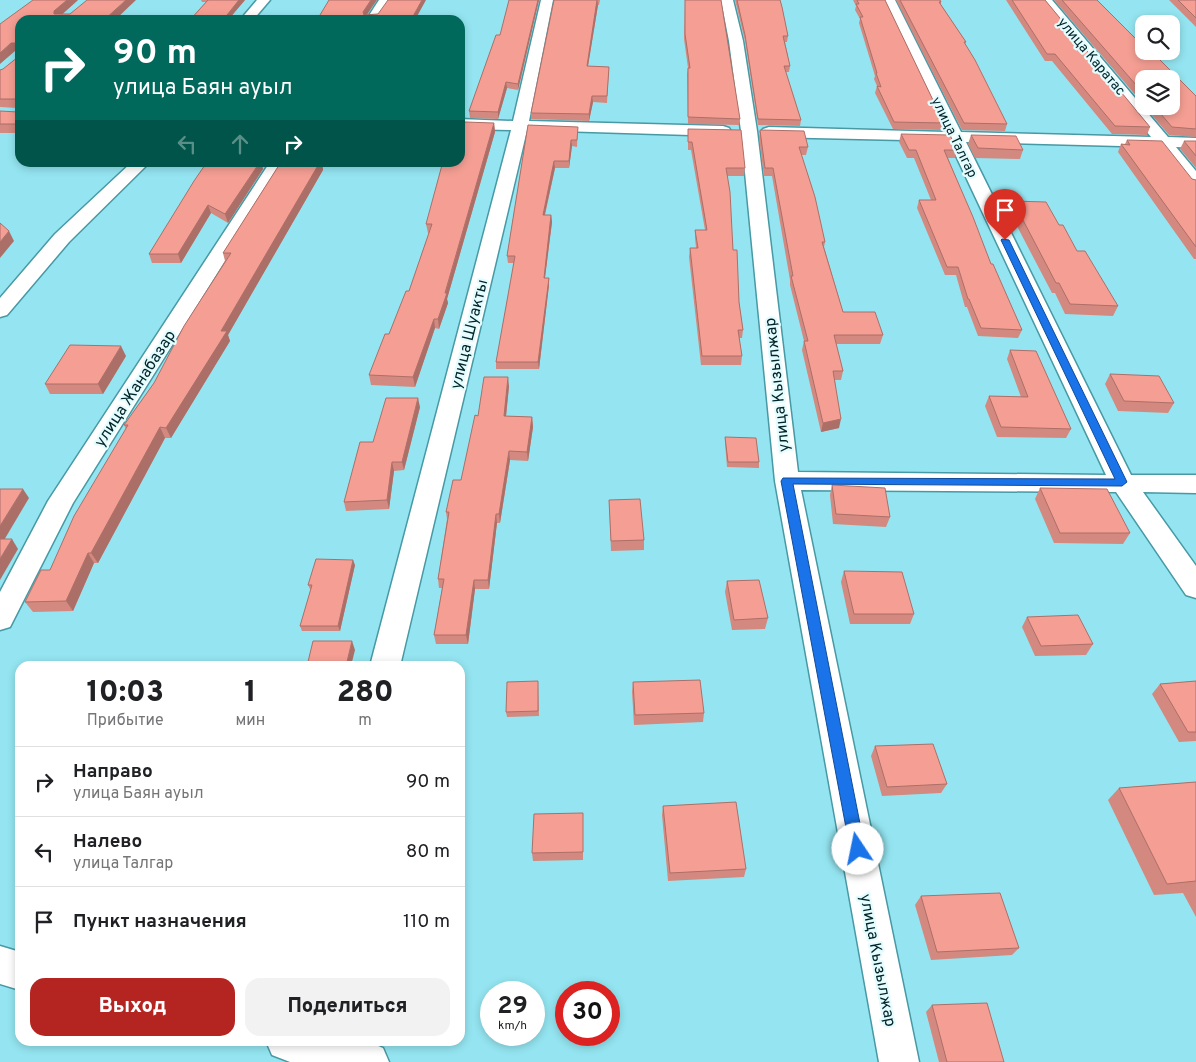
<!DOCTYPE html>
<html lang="ru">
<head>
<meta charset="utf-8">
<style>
	:root { --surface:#fff; --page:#f2f2f2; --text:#202124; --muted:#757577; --line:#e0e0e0; --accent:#b42521 }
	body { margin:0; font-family:Overpass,sans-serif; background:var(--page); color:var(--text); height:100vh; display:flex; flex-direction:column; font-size:19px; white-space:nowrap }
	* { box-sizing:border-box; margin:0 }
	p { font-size:16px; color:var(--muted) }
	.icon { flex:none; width:28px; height:28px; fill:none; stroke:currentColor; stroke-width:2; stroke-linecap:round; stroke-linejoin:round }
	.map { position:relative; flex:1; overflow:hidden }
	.drawer { position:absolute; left:15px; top:661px; width:450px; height:385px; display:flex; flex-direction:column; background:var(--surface); border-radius:15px; box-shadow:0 2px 8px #0003 }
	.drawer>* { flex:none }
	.banner { position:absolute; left:15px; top:15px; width:450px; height:152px; border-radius:15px; box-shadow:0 2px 8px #0003; background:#00695c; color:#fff; overflow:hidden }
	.controls { position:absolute; left:1135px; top:15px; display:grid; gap:10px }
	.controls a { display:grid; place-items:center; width:45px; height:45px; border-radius:10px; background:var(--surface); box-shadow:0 2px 8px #0003; font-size:25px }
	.speed { position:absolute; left:480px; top:981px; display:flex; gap:10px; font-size:25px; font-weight:700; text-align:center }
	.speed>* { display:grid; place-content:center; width:65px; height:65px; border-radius:50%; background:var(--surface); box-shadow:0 2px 8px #0003; line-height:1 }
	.speed small { font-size:12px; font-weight:400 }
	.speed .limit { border:8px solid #d22; background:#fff; color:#111 }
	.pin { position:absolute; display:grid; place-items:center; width:42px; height:42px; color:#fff; margin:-51px -21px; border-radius:50% 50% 50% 0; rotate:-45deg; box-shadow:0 0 5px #0007 }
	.pin .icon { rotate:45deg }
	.me { position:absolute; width:55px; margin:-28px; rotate:349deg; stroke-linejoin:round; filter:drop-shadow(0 0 4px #0008) }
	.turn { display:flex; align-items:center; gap:18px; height:105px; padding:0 15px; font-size:22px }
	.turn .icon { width:65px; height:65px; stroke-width:2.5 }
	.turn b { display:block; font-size:35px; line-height:42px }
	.lanes { display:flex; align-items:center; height:48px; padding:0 15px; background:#0003; justify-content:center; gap:25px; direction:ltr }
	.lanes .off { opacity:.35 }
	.eta { display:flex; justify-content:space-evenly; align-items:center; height:85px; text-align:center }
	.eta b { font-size:30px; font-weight:800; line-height:35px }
	.button { display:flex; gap:10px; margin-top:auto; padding:10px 15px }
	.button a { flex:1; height:58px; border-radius:15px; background:var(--accent); color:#fff; font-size:20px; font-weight:800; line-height:58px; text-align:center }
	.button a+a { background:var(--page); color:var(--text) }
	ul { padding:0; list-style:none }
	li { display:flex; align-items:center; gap:15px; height:70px; padding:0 15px; border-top:1px solid var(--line) }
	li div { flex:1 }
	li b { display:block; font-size:19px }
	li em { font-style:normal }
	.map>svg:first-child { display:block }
</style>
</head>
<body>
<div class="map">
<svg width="1196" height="1062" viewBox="0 0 1196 1062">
	<rect width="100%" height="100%" fill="#94e5f1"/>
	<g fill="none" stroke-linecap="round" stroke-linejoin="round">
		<defs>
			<g id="street">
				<polygon points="257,0 270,0 253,20 240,20"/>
				<polygon points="379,0 391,0 378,20 366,20"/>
				<polygon points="541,0 553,0 529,121 723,126 729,128 731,131 729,134 723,136 527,130 400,666 370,666 511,130 460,129 460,119 513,121"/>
				<polygon points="721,0 733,0 743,41 757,131 798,472 1106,475 949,141 769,137 763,135 761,132 763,129 769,127 945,132 883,0 895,0 961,132 1151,137 1040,0 1052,0 1168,137 1196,138 1196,148 1176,147 1196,171 1196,187 1190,186 1159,147 966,142 1131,475 1196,475 1196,493 1143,492 1196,566 1196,598 1186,595 1116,492 801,490 919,1062 879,1062 775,481 741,131 729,41"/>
				<polygon points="132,162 150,162 69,242 7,315 0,317 0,298 55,234"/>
				<polygon points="270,162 287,162 73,503 10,627 0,630 0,592 48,501"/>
				<polygon points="0,946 20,952 20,990 0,984"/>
				<polygon points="266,1041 367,1041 383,1048 389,1062 290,1062 272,1055"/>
			</g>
		</defs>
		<use href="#street" stroke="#4799a4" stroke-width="3"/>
		<use href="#street" fill="#fff" fill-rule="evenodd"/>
	</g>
	<g fill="#d3897f">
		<polygon points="78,0 62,14 115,20 20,20 20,133 0,133 0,111 18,112 18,108 0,107 0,70 3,69 18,57 18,51 15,51 0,24"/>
		<polygon points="201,0 245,0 228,20 190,20 206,2 202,2"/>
		<polygon points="539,0 518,90 507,88 498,119 470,118 469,111 500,35"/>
		<polygon points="554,0 600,0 599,5 598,5 588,66 609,67 607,103 593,102 589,121 531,119 531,113"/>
		<polygon points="685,0 740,119 739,125 688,124 687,74 688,68 684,39"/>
		<polygon points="735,0 780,0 788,36 787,42 785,42 790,66 789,72 785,72 801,120 800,126 758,125 745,41"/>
		<polygon points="853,0 885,0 944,123 942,130 893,129 875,93 877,86 874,79 875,76 859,23 860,19 855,10 856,6"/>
		<polygon points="896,0 940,0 941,2 941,5 966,42 965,44 1007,124 1005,131 962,130"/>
		<polygon points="1006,0 1045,0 1150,127 1147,135 1112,134 1052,61 1045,61"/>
		<polygon points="1054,0 1097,0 1131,36 1196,96 1196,137 1169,135 1144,106 1171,106 1144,79 1144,105"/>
		<polygon points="1169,0 1196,0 1196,27"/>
		<polygon points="494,123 495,132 447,299 448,303 439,329 435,328 415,387 371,385 369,375 409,291 429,233 428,233 426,224 451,165"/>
		<polygon points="528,125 578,127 577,147 572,146 569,168 555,168 545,215 551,215 552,222 545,278 549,278 549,285 539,369 496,369 496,362 514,263 508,263 507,256"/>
		<polygon points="688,129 745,168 744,176 727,176 733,250 739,302 743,330 742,338 739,338 742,356 741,365 701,365 689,257 690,248 696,248 695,238 695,230 705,230 691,150 688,150"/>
		<polygon points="760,130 808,147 806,155 801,155 825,242 824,247 843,312 883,335 880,344 836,344 843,371 841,380 835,380 839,428 821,432 802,350 804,341 790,285 790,280 772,176 764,176 759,138"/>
		<polygon points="901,134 957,150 955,158 948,158 991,264 1022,330 1018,338 978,336 967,307 965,307 956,275 945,275 917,208 919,200 931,200 914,158 907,158 899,142"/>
		<polygon points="971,135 1023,150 1020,159 975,158 968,144"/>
		<polygon points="1127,140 1192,179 1196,180 1196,259 1194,259 1118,152 1121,144 1125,144"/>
		<polygon points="1184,141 1196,141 1196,168 1180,149"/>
		<polygon points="207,162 261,162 263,169 228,223 211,213 181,263 152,263 149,254"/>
		<polygon points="281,162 322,162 323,170 228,335 230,341 171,438 165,438 98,563 94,563 73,611 33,612 25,602 50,570 126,429 124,425 154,383 225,261 223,253"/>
		<polygon points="1013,201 1059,225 1077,251 1118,306 1113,316 1065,314 1055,293 1052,293 1009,211"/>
		<polygon points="1010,350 1071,429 1066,438 997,437 985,406 989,396 1021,397 1007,359"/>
		<polygon points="126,356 103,394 50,394 45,384"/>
		<polygon points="1110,374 1174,403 1168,413 1118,411 1105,384"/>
		<polygon points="509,386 506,416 532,417 533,427 528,461 510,460 500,523 497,523 489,589 475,589 468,644 436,644 434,635 442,588 439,588 438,579 447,519 446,512 461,480 478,416"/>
		<polygon points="420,407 404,470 394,471 389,509 346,511 344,502 373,442"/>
		<polygon points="725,437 759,462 759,468 727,467 725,443"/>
		<polygon points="832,485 890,517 886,527 833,524 830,495"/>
		<polygon points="1040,488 1130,533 1123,544 1054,543 1035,499"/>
		<polygon points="609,500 644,540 644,550 611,551"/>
		<polygon points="355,565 340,631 302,631 300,626 311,591 308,585"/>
		<polygon points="844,571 914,614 910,624 850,624 841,582"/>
		<polygon points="727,581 768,618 765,629 732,630 725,592"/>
		<polygon points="1027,617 1093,644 1086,655 1035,656 1022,627"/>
		<polygon points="538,681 539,716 507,717 506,712"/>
		<polygon points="1196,681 1196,741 1179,742 1152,694 1160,684"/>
		<polygon points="633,682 704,713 703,722 634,725 632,692"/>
		<polygon points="875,746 947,784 941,793 882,796 871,756"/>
		<polygon points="1196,782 1196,917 1183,893 1154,895 1108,800 1119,788"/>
		<polygon points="663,806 746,869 744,877 668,881 662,815"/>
		<polygon points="583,822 583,860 533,861 532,853"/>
		<polygon points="921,896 1019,948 1012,955 931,960 915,905"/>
		<polygon points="932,1005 1004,1062 939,1062 926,1012"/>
	</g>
	<g fill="#ac6f68">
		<polygon points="67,0 78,0 57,19 54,14 54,11"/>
		<polygon points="126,0 136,0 115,20 104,20"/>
		<polygon points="239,0 245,0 228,20 223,20"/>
		<polygon points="371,0 377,0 364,19 363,12"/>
		<polygon points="422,0 426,0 415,20 411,20"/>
		<polygon points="538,0 539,0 518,90 518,84"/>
		<polygon points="597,0 598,5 587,72 587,66"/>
		<polygon points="11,43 18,43 20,51 15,51 0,64 0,53"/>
		<polygon points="506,82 507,88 498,119 498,112"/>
		<polygon points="592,96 593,102 589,121 589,114"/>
		<polygon points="494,123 495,132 447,299 448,303 439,329 438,319"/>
		<polygon points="571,140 572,146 569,168 569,161"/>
		<polygon points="554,161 555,168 543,222 543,215"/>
		<polygon points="260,162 261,162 263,169 228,223 225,214"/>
		<polygon points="320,162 322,162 323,170 228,335 230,341 171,438 166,428 221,331"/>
		<polygon points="208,205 211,213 181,263 178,254"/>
		<polygon points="551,215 552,222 544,285 544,278"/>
		<polygon points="9,231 14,241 0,258 0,242"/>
		<polygon points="549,278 549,285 539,369 538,362"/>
		<polygon points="434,319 435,328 415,387 413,377"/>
		<polygon points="121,346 126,356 103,394 98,384"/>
		<polygon points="508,377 509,386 505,426 504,416"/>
		<polygon points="418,398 420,407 404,470 402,462"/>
		<polygon points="532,417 533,427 528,461 527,452"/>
		<polygon points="841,419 839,428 821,432 823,423"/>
		<polygon points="160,427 165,438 98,563 91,553"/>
		<polygon points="509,451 510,460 500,523 499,514"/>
		<polygon points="392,462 394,471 389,509 387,500"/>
		<polygon points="23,489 29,498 0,547 0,526"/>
		<polygon points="496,514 497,523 489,589 488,580"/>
		<polygon points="12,539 18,549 0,580 0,559"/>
		<polygon points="88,553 94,563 73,611 66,601"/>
		<polygon points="353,560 355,565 340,631 338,626"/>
		<polygon points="474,580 475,589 468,644 466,635"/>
		<polygon points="352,641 355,650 351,666 346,666"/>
	</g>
	<g fill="#f59f94" stroke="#ac6f68">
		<polygon points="33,0 67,0 54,11 54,14 70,14 87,0 126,0 104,20 20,20 20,124 0,124 0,111 18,112 18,99 0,99 0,70 3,69 18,57 18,43 11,43 0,53 0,24"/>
		<polygon points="208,0 239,0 223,20 190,20"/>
		<polygon points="329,0 371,0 363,12 364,15 378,14 388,0 422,0 411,20 317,20"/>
		<polygon points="509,0 538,0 518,84 506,82 498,112 469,111 496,35 500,35"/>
		<polygon points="554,0 597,0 587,66 609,67 607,96 592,96 589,114 531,113"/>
		<polygon points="685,0 721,0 740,119 688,117 688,68 690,68 685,34"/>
		<polygon points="737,0 780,0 782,7 788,36 783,36 790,66 784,66 801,120 758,119 745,35"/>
		<polygon points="857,0 885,0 944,123 894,122 877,86 881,87 876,73 877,73 860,17 863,17 856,4 859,4"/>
		<polygon points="900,0 940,0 941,2 939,2 966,42 964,42 975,60 1007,124 964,123"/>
		<polygon points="1012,0 1045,0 1150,127 1115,126 1055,54 1047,54"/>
		<polygon points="1062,0 1097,0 1144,47 1144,51 1151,51 1196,96 1196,129 1172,127 1154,106 1171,106 1171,79 1144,79 1144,94"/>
		<polygon points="1178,0 1196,0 1196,18"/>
		<polygon points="465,122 494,123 445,293 447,293 438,319 434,319 413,377 369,375 385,334 389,334 406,291 409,291 432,224 426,224 442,165 451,165 452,162 460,162 460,138"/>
		<polygon points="528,125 578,127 577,140 571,140 569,161 554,161 543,215 551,215 544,278 549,278 538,362 496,362 515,256 507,256"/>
		<polygon points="688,129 741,130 745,168 726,168 730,192 733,250 737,250 739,302 743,330 738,330 742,356 702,356 690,248 698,248 695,230 707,230 692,142 688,142"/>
		<polygon points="760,130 804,131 808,147 799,147 815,197 825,242 822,242 843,312 875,312 883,335 834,335 843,371 833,371 841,419 823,423 804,341 808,341 791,276 793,276 773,168 765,168"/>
		<polygon points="901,134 950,135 957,150 944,150 973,217 991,264 993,264 1022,330 981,328 969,299 968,299 958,267 947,267 919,200 936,200 916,150 909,150"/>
		<polygon points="971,135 1016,136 1023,150 978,148"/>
		<polygon points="1127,140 1162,141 1192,179 1196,180 1196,247 1121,144 1130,145"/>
		<polygon points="1184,141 1196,141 1196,156"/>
		<polygon points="207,162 260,162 225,214 208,205 178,254 149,254 194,181"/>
		<polygon points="281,162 320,162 221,331 227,331 166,428 160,427 91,553 88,553 66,601 25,602 41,570 50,570 74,516 128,425 124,425 154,383 184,326 231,253 223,253"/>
		<polygon points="1013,201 1046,202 1059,225 1063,225 1077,251 1085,251 1118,306 1070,304 1059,283 1056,283"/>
		<polygon points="0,223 9,231 0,242"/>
		<polygon points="70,345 121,346 98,384 45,384"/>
		<polygon points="1010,350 1036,351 1071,429 1001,427 989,396 1028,397"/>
		<polygon points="1110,374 1159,376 1174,403 1124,401"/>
		<polygon points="484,377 508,377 504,416 532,417 527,452 509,451 499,514 496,514 488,580 474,580 466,635 434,635 444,579 438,579 449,512 446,512 453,480 461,480 475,415 478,416"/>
		<polygon points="386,398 418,398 402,462 392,462 387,500 344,502 360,442 373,442"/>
		<polygon points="725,437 756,438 759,462 728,462"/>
		<polygon points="832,485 885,488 890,517 836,514"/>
		<polygon points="1040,488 1107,489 1130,533 1060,533"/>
		<polygon points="0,489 23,489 0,526"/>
		<polygon points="640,499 644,540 611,541 609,500"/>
		<polygon points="0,539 12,539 0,559"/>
		<polygon points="316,559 353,560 338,626 300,626 312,585 308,585"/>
		<polygon points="844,571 902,572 914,614 854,614"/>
		<polygon points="759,580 768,618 734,620 727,581"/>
		<polygon points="1078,615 1093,644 1041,646 1027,617"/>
		<polygon points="313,641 352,641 346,666 307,666"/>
		<polygon points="700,680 704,713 635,715 633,682"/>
		<polygon points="538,681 538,711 506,712 507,682"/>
		<polygon points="1196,681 1196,732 1188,732 1160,684"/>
		<polygon points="933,744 947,784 887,787 875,746"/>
		<polygon points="1196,782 1196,881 1167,884 1119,788"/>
		<polygon points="736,802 746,869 670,873 663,806"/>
		<polygon points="583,813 583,852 532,853 534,814"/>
		<polygon points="1000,893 1019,948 937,952 921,896"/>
		<polygon points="987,1003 1004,1062 947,1062 932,1005"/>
	</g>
	<polygon fill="#1a73e8" stroke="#114b97" points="1002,239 1009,240 1127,482 1122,486 793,484 865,849 863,854 858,856 852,854 850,849 781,481 783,478 1115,479 1001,240"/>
	<g text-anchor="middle" stroke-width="4.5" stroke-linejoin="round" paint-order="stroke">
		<g font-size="14" fill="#002428" stroke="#e5fcff">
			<text transform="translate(1092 56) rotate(50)" y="5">улица Каратас</text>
			<text transform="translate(955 137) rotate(64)" y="5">улица Талгар</text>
		</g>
		<g font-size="16" fill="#002428" stroke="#e5fcff">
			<text transform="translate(468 334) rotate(-76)" y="6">улица Шуакты</text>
			<text transform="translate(776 385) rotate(-96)" y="6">улица Кызылжар</text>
			<text transform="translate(134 388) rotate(-57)" y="6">улица Жанабазар</text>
			<text transform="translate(879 960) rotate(79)" y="6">улица Кызылжар</text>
		</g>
	</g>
</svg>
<div class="controls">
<a><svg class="icon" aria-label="search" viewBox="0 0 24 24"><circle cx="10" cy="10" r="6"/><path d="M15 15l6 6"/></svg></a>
<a><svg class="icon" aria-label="layers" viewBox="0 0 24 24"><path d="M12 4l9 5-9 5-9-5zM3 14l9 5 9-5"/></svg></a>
</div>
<div class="speed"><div>29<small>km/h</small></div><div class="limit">30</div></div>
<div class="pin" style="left:1005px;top:240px;background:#d93025"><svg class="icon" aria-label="arrive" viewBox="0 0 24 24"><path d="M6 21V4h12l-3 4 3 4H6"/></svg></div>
<svg class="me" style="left:858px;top:849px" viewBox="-20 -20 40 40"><circle r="19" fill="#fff"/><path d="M0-13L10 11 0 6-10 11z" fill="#1a73e8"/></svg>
<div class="banner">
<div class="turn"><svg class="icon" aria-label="right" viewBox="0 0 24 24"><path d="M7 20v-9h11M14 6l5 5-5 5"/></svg><div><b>90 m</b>улица Баян ауыл</div></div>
<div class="lanes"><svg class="icon off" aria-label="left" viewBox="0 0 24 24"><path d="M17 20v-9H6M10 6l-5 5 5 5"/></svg><svg class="icon off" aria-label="ahead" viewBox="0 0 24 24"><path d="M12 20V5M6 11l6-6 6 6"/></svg><svg class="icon" aria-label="right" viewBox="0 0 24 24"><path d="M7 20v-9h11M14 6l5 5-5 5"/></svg></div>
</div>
<section class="drawer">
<div class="eta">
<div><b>10:03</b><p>Прибытие</p></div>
<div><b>1</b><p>мин</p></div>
<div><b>280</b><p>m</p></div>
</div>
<ul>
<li><svg class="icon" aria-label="right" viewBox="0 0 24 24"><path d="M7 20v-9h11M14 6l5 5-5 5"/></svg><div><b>Направо</b><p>улица Баян ауыл</p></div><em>90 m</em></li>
<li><svg class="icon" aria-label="left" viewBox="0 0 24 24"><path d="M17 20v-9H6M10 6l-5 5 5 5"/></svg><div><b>Налево</b><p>улица Талгар</p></div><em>80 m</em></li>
<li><svg class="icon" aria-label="arrive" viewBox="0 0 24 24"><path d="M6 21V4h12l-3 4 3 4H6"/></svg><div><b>Пункт назначения</b></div><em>110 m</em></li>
</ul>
<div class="button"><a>Выход</a><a>Поделиться</a></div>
</section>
</div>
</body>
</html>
